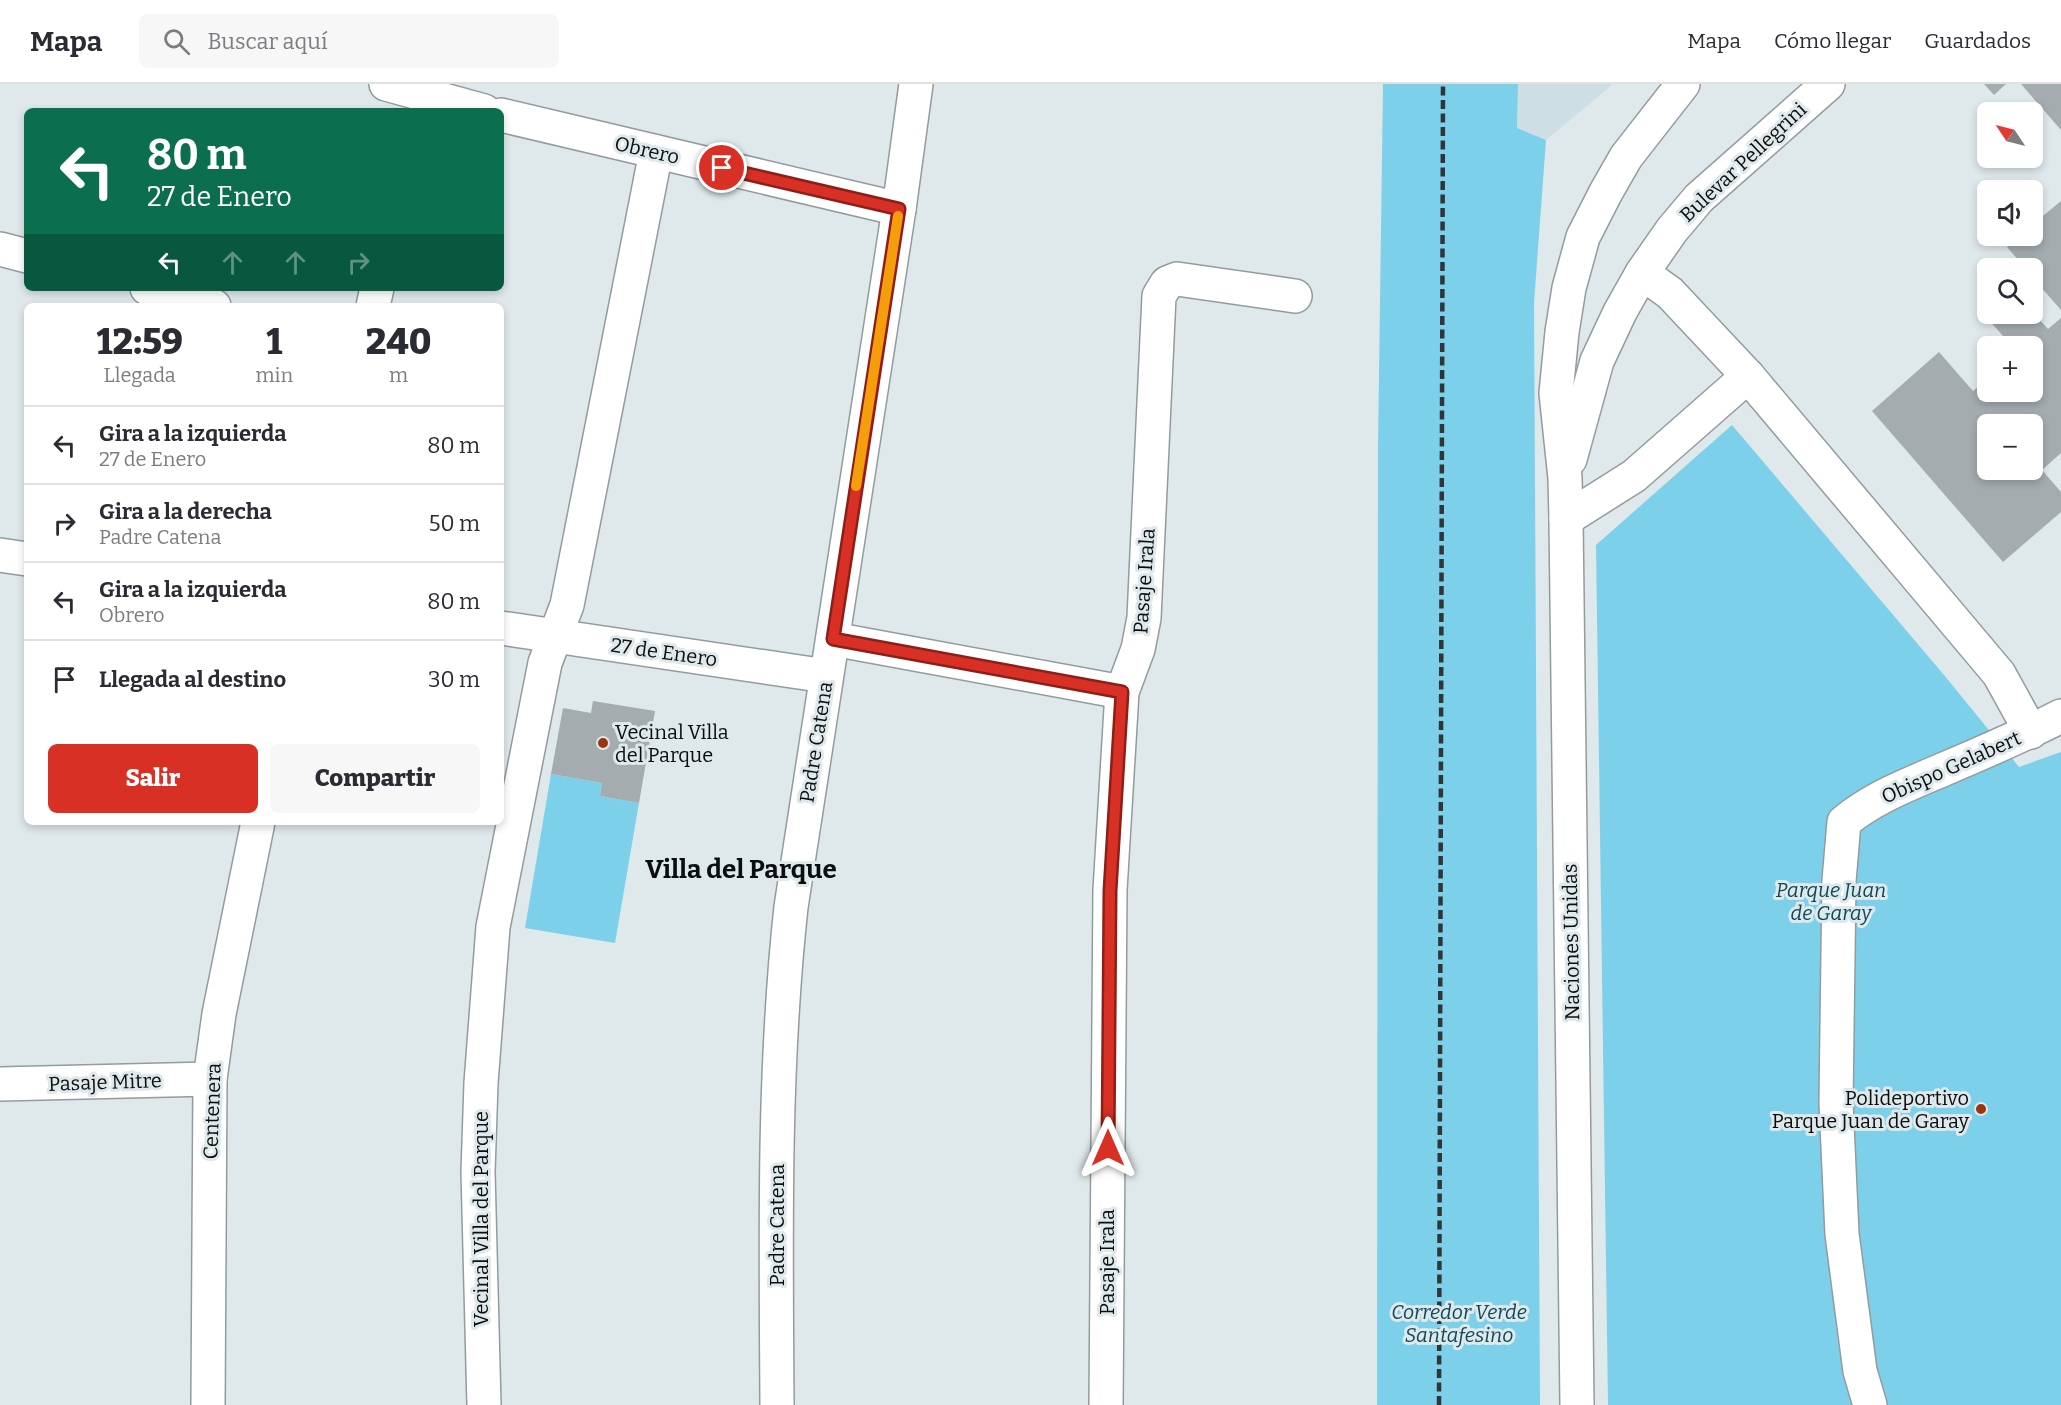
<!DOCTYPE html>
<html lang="es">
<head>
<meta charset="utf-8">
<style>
	:root { --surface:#fff; --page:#f7f7f7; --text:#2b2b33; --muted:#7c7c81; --line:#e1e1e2; --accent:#d93025 }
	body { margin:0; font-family:Bitter,serif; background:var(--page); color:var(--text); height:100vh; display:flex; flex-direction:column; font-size:22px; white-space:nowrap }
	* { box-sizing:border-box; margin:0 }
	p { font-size:20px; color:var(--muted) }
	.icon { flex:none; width:33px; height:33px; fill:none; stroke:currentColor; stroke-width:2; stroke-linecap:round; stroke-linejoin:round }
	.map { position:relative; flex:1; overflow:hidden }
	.sheet { position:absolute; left:24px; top:219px; width:480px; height:522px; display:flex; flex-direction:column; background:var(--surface); border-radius:9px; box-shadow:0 3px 9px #0003 }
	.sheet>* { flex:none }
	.guide { position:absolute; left:24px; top:24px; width:480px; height:183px; border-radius:9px; box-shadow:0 3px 9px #0003; background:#0b6e4f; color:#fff; overflow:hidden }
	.needle { width:39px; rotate:305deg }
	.tools { position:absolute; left:1977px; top:18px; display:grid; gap:12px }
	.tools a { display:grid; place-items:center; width:66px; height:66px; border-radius:9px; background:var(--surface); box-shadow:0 3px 9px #0003; font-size:30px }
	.pin { position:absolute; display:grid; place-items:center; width:51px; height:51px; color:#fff; margin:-26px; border:3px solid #fff; border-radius:50%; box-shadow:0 2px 6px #0007 }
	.me { position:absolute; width:66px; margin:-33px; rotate:0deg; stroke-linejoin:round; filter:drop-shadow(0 0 4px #0008) }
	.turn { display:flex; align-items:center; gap:21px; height:126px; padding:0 24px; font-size:27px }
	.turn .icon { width:78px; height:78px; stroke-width:2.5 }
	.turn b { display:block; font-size:42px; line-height:51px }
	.lanes { display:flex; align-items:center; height:57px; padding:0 24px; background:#0003; justify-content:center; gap:30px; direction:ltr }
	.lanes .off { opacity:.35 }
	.eta { display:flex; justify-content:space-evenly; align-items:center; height:102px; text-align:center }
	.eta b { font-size:36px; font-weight:800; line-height:42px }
	.cta { display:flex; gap:12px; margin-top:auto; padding:12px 24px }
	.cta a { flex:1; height:69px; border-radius:9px; background:var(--accent); color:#fff; font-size:24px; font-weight:800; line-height:69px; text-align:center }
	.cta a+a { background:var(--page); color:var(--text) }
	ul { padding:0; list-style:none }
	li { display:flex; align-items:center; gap:18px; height:78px; padding:0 24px; border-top:2px solid var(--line) }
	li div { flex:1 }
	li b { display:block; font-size:22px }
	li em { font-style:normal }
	header { display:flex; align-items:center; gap:36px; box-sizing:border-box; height:84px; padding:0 30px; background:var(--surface); border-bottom:2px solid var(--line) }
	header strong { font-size:28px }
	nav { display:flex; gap:33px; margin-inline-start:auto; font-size:21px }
	.search { width:420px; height:54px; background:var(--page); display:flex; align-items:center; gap:15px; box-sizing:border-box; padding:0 21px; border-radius:9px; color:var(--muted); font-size:22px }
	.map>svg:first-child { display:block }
</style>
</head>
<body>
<header>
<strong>Mapa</strong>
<div class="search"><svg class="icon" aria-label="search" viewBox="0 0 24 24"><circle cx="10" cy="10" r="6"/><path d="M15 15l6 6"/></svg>Buscar aquí</div>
<nav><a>Mapa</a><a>Cómo llegar</a><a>Guardados</a></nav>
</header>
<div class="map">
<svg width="2061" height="1321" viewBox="0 0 2061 1321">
	<rect width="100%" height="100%" fill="#dfe8eb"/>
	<polygon fill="#cddfe5" points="1518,0 1613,0 1546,56 1517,44"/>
	<g fill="#7cd0ea">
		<polygon points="1383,0 1518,0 1517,44 1546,56 1534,219 1540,1321 1377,1321 1378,365"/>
		<polygon points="1732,341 1944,591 2019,683 2061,668 2061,1321 1608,1321 1596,461"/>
		<polygon points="551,690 602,699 600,712 639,719 615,859 525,844"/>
	</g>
	<g fill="#a4acaf" fill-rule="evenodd">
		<polygon points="1984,0 2006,0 1994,11"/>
		<polygon points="2021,0 2061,0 2061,46"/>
		<polygon points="2061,117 2061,226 2032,193 2032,184 2025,184 2007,163 2021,152 2032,152 2032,141"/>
		<path d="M2032,227l16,18 13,-11v135l-19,17 19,22v20l-58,50 -131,-151 67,-59 34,39 15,-12v13h44v-46h-20l-25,-28 5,-4h40zM1988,340h44v46h-44z"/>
		<polygon points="593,617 655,627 639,719 600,712 602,699 551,690 563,624 591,629"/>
	</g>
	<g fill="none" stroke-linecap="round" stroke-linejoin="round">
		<defs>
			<g id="minor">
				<polyline points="386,0 484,27"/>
				<polyline points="501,31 899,125"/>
				<polyline points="0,165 27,172"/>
				<polyline points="1642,189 1670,209 1748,292 1999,590 2031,648"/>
				<polyline points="147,204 214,222"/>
				<polyline points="373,222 377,204"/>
				<polyline points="1570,375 1597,277 1620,228 1642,189 1672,146 1699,114 1828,0"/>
				<polyline points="1566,435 1634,392 1748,292"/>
				<polyline points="0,471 27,475"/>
				<polyline points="501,544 826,592"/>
				<polyline points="833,555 1122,608"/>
				<polyline points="0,1000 210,995"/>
				<polyline points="208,1321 210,995 219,930 258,738"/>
				<polyline points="484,1321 478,1088 481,999 493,843 545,579 567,521 656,68"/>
				<path d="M777,1321c-1,-166 -4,-333 14,-498l108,-698 17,-125"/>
				<polyline points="1106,1321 1110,806 1122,608 1138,565 1144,534 1159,212 1167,199 1177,195 1295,212"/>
				<polyline points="1577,1321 1566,435 1565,394 1556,309 1562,248 1569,204 1583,153 1606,108 1626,73 1683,0"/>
				<path d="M1870,1321l-10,-34 -18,-137 -6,-131 3,-222 5,-59c29,-24 63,-37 98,-52 40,-17 80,-34 119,-54"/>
			</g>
		</defs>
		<use href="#minor" stroke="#939b9e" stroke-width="36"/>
		<use href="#minor" stroke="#fff" stroke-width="33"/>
		<polyline stroke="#313536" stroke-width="4.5" stroke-dasharray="9 4.5" stroke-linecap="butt" points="1439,1321 1443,0"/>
	</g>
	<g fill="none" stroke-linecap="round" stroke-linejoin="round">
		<defs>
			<polyline id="route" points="722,84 899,125 833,555 1122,608 1110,807 1108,1064"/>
		</defs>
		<use href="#route" stroke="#8d1f18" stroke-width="15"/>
		<use href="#route" stroke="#d93025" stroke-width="10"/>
		<polyline stroke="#f59e0b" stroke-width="10" points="856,402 898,132"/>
	</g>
	<g fill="#9b350b" stroke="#dfe8eb" stroke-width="2">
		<circle cx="603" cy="659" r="6"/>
		<circle cx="1981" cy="1025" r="6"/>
	</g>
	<g text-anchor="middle" stroke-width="6" stroke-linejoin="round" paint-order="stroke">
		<g font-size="20" fill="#0b0e0e" stroke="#dfe8eb">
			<text transform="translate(647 66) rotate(13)" y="7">Obrero</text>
			<text transform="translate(1743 78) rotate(-43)" y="7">Bulevar Pellegrini</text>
			<text transform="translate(1144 497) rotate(-86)" y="7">Pasaje Irala</text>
			<text transform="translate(664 568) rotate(8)" y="7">27 de Enero</text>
			<text transform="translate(816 658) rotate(-81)" y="7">Padre Catena</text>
			<text transform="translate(1951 683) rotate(-24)" y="7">Obispo Gelabert</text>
			<text transform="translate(1571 858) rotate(-91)" y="7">Naciones Unidas</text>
			<text transform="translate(105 998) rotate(-2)" y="7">Pasaje Mitre</text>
			<text transform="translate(212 1027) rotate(-88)" y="7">Centenera</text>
			<text transform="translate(481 1135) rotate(-90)" y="7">Vecinal Villa del Parque</text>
			<text transform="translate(777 1141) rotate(-90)" y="7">Padre Catena</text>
			<text transform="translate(1107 1178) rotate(-90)" y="7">Pasaje Irala</text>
		</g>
		<g font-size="20" fill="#0b0e0e" stroke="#dfe8eb" text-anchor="start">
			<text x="615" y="655">Vecinal Villa<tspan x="615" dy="23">del Parque</tspan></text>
			<text x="1969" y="1021" text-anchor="end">Polideportivo<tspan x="1969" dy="23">Parque Juan de Garay</tspan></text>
		</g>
		<g font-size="20" font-style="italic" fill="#0c4a59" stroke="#dfe8eb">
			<text x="1831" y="813">Parque Juan<tspan x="1831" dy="23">de Garay</tspan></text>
			<text x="1459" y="1235">Corredor Verde<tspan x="1459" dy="23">Santafesino</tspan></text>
		</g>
		<g font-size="26" font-weight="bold" fill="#0b0e0e" stroke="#dfe8eb">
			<text x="741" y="794">Villa del Parque</text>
		</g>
	</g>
</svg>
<div class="tools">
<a><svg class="needle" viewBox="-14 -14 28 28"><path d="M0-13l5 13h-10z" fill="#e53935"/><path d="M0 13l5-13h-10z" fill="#7c7c81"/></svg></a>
<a><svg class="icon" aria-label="sound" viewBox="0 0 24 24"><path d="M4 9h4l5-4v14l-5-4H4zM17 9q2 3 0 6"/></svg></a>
<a><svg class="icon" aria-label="search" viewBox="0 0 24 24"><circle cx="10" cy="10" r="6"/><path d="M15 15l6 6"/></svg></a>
<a>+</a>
<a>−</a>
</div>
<div class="pin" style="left:722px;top:84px;background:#d93025"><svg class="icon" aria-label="arrive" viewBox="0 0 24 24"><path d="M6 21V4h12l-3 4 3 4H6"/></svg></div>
<svg class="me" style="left:1108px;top:1064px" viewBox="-20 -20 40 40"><path d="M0-17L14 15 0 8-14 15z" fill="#d93025" stroke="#fff" stroke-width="4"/></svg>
<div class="guide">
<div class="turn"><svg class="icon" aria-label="left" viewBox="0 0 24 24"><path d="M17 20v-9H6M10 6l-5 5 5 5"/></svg><div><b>80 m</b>27 de Enero</div></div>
<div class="lanes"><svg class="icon" aria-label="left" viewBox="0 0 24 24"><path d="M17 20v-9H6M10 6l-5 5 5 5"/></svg><svg class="icon off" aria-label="ahead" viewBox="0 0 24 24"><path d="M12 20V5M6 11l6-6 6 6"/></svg><svg class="icon off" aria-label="ahead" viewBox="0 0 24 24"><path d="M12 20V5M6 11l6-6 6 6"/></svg><svg class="icon off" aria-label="right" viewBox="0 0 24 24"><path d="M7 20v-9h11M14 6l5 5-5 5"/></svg></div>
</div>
<section class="sheet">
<div class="eta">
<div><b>12:59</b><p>Llegada</p></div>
<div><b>1</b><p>min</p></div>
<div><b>240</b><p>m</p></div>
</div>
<ul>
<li><svg class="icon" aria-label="left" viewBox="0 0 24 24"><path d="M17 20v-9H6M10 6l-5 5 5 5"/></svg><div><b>Gira a la izquierda</b><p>27 de Enero</p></div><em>80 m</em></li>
<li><svg class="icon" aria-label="right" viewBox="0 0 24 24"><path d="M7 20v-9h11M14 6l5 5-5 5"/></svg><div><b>Gira a la derecha</b><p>Padre Catena</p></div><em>50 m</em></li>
<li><svg class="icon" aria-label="left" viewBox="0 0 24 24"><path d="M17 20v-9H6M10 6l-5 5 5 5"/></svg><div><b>Gira a la izquierda</b><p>Obrero</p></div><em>80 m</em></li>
<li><svg class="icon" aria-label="arrive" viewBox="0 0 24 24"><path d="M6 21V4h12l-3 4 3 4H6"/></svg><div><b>Llegada al destino</b></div><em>30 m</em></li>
</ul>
<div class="cta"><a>Salir</a><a>Compartir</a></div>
</section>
</div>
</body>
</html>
